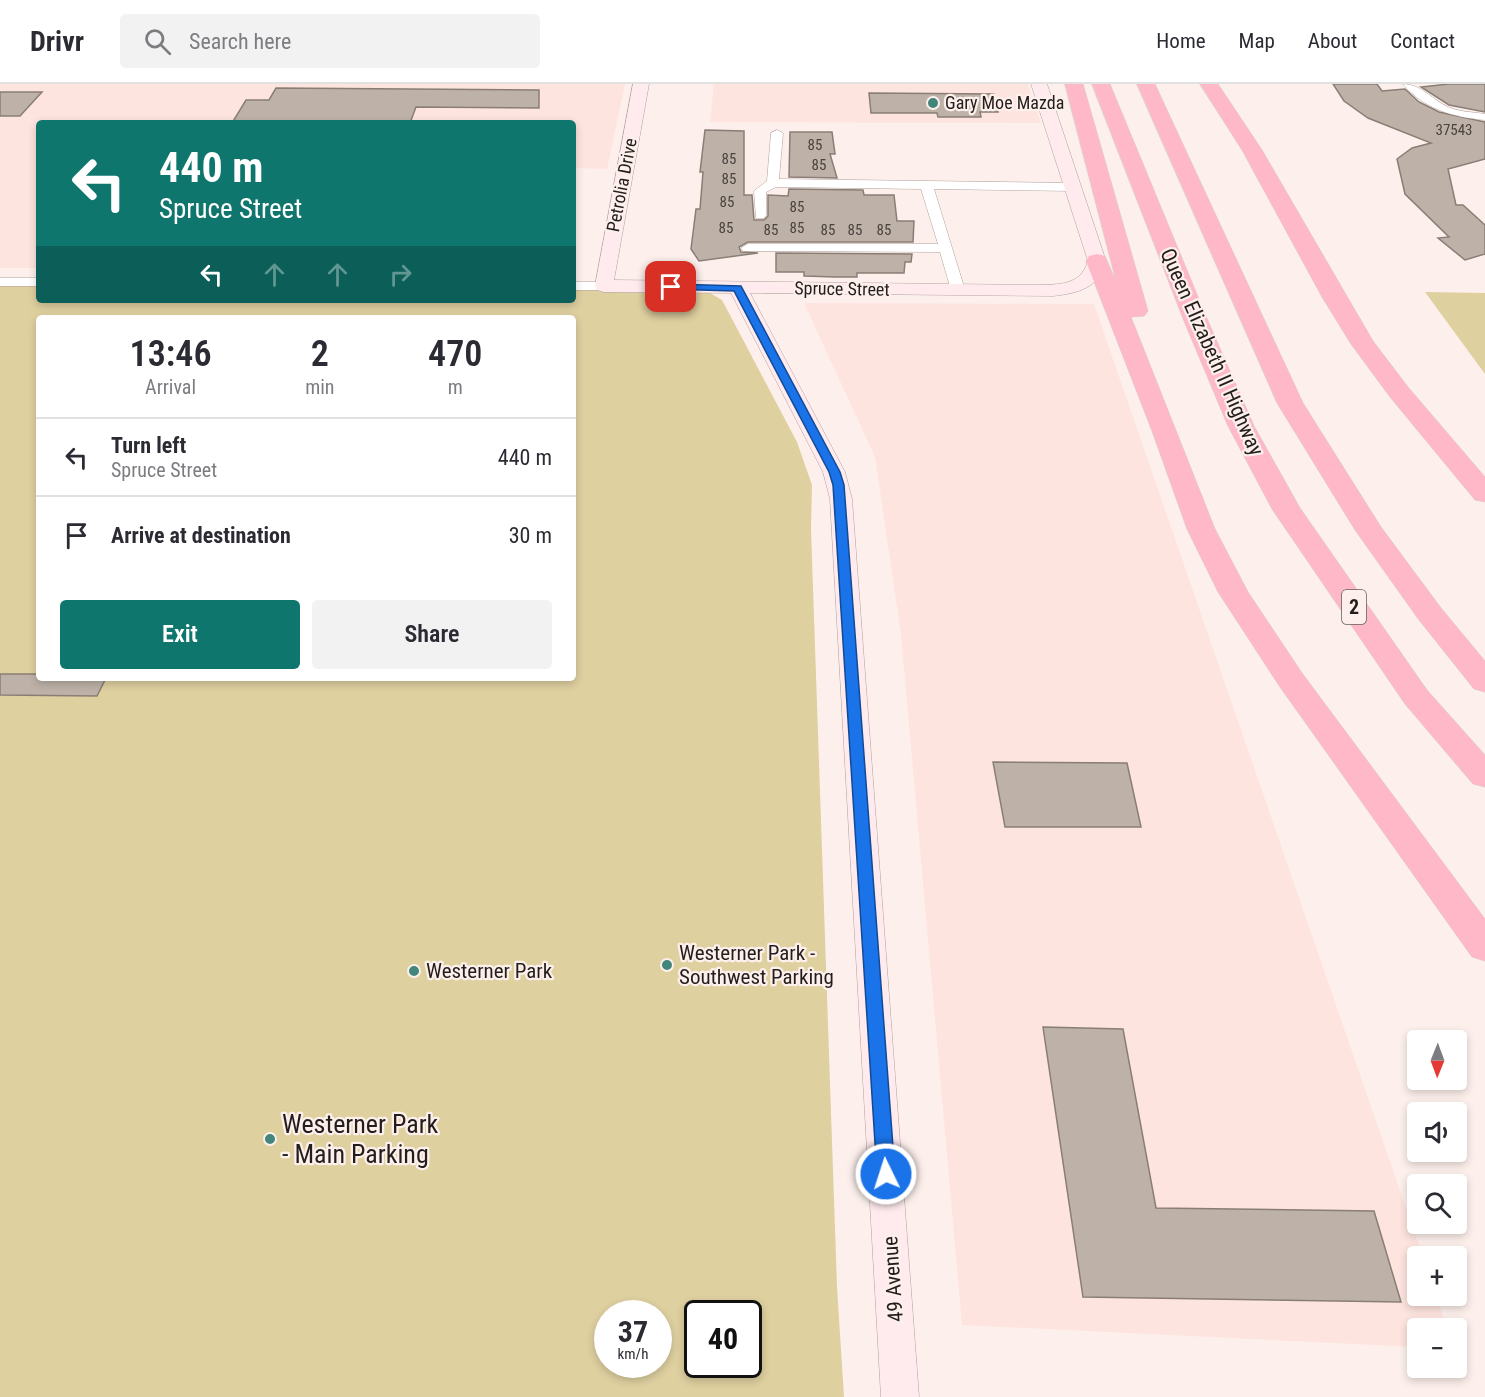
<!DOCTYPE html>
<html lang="en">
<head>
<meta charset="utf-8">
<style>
	:root { --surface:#fff; --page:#f2f2f3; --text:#2b2b33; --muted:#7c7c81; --line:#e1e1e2; --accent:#0f766e }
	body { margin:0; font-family:"Roboto Condensed",sans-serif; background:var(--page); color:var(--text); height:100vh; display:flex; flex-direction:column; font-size:22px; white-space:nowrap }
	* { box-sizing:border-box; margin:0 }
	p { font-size:20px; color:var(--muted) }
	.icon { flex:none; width:33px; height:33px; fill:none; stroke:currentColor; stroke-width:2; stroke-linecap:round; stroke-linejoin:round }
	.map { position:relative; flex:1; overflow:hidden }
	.sheet { position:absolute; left:36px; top:231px; width:540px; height:366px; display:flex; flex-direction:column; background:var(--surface); border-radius:6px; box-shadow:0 3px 9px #0003 }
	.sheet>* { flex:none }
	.guide { position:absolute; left:36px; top:36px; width:540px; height:183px; border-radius:6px; box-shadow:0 3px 9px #0003; background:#0f766e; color:#fff; overflow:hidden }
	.needle { width:39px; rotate:181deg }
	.fabs { position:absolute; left:1407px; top:946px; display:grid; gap:12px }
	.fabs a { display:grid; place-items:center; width:60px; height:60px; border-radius:6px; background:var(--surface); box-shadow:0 3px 9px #0003; font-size:30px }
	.speed { position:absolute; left:594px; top:1216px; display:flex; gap:12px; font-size:30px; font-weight:700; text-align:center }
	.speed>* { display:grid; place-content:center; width:78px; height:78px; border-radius:50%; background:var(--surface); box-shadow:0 3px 9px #0003; line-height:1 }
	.speed small { font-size:15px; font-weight:400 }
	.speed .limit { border:3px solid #111; border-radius:9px; background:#fff; color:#111 }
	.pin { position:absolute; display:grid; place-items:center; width:51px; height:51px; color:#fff; margin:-26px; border-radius:12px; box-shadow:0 3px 9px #0006 }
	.me { position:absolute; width:66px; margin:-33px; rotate:356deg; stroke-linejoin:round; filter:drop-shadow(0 0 4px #0008) }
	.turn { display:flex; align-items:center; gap:21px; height:126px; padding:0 24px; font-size:27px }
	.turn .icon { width:78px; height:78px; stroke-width:2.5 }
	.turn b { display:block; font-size:42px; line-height:51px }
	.lanes { display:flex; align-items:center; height:57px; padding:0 24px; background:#0003; justify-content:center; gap:30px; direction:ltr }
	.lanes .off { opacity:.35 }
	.eta { display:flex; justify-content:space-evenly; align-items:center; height:102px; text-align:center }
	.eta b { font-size:36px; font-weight:600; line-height:42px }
	.button { display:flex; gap:12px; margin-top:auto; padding:12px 24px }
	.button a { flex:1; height:69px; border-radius:6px; background:var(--accent); color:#fff; font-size:24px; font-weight:600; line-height:69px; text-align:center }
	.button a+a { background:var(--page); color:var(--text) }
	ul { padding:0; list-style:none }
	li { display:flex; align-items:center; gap:18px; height:78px; padding:0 24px; border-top:2px solid var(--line) }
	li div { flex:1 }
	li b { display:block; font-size:22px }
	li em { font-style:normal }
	header { display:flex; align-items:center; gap:36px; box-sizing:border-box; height:84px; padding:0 30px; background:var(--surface); border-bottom:2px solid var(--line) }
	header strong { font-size:28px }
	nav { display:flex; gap:33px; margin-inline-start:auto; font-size:21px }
	.search { width:420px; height:54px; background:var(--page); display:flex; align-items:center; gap:15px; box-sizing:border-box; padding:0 21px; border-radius:6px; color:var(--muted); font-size:22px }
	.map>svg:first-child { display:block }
</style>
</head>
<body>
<header>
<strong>Drivr</strong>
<div class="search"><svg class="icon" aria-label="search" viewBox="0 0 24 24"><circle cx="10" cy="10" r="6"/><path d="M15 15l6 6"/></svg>Search here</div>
<nav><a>Home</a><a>Map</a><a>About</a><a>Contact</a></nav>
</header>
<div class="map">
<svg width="1485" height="1313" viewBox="0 0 1485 1313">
	<rect width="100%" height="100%" fill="#fdf0ec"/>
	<g fill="#fee4de">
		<polygon points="0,0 625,0 607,85 573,84 573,39 39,39 39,184 0,184"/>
		<polygon points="714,0 1028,0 1041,39 710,38"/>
		<polygon points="804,219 1094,220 1423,1173 1418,1173 1418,1212 1436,1212 1447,1245 1418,1245 1417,1263 962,1241 901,550 875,373"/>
	</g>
	<g fill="#dfd0a0" fill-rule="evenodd">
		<path d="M0,202h39v14h534v-11l132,1 17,10 75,142 15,43 -1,44 26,758 7,110h-844zM39,234h534v360h-534zM608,1230h50v51h-50zM698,1230h50v51h-50z"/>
		<polygon points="1425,208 1485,209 1485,290"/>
	</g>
	<g fill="#beb2a8" stroke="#897e75" stroke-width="1.5">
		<polygon points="1333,0 1377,0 1382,7 1405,5 1419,18 1439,28 1485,38 1485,75 1448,85 1456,121 1463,121 1485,141 1485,170 1465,176 1438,154 1449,153 1405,110 1397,75 1412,64 1431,59 1368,34 1344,17"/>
		<polygon points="1449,0 1485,0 1485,28 1449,21 1421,3"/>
		<polygon points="276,4 539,6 539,24 416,23 410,39 232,39 246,16 269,16"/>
		<polygon points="0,8 42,8 20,32 0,32"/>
		<polygon points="869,9 994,10 998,28 980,28 981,33 938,33 937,29 871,29"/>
		<polygon points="705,46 744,47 744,111 752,111 754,136 764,136 768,132 768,111 788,112 789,105 863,106 864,111 894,111 897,137 914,137 913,158 748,158 739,163 741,168 758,169 699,177 691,165 696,125 700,125 703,88 700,88"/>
		<polygon points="790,48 832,48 835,70 830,70 837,94 789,93"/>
		<polygon points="776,169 912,170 911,178 905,178 904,189 857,189 857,193 836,193 804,192 804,188 776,188"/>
		<polygon points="0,590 39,590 39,594 106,594 97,612 0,611"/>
		<polygon points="993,678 1127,679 1141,743 1005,743"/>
		<polygon points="1043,943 1123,945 1156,1124 1374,1127 1401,1218 1083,1213"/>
	</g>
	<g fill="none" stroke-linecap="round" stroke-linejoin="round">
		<defs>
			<g id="street">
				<path d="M1403,0c18,0 28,15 45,23 12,5 24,5 37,7v6c-32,-3 -61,-11 -82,-36z"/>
				<polygon points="777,46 783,49 779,95 1074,99 1080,103 1074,107 934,105 965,206 958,210 951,206 940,168 743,167 741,164 748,160 938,160 921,105 776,103 766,108 766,131 764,134 756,134 754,107 767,97 771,49"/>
				<rect x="0" y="194" width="39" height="8"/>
				<polygon points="573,198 604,198 611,202 604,206 573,206"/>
			</g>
			<path id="secondary" d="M633,0h16l-35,196 417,5c24,-1 49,3 57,-24l-57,-177h16l59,177c-7,27 -27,32 -53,35l-303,-3 95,179 7,27 67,898h-38l-51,-898 -7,-27 -92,-179 -127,-1 -7,-2 -2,-4z"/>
			<g id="highway">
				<polygon points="1065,0 1083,0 1148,227 1144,232 1131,233 1215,445 1248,508 1302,589 1485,835 1485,877 1472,873 1280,603 1218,508 1187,445 1152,347 1086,177 1089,172 1097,170 1105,172 1116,197"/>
				<polygon points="1092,0 1110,0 1208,237 1254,342 1300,424 1427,606 1485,671 1485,703 1473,700 1405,620 1272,425 1228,342 1184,237"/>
				<polygon points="1137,0 1155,0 1303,319 1381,443 1441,524 1485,577 1485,608 1474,605 1419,536 1355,446 1277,319"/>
				<polygon points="1200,0 1218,0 1262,66 1373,257 1408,303 1485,393 1485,418 1475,416 1390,313 1351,260 1322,213 1242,66"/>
			</g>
		</defs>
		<use href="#street" stroke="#b0a09c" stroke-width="1"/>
		<use href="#secondary" stroke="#b0a09c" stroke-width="1"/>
		<use href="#highway" stroke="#d3d2d2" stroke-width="1"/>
		<use href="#street" fill="#fff" fill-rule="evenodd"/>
		<use href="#secondary" fill="#ffeaee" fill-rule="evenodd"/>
		<use href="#highway" fill="#feb8c8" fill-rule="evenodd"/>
	</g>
	<polygon fill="#1a73e8" stroke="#114b97" stroke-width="1.5" points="671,200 741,202 840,388 844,401 895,1090 892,1095 886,1097 880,1095 877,1090 833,401 829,388 734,207 667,205 666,203"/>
	<g fill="#42867b" stroke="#fdf0ec" stroke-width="2">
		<circle cx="933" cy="19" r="6"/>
		<circle cx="667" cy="881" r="6"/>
		<circle cx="414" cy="887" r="6"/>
		<circle cx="270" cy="1055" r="6"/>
	</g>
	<g text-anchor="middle" stroke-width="4.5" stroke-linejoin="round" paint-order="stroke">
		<g font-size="15" fill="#4a433f">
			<text x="1454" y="51">37543</text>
			<text x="815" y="66">85</text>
			<text x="729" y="80">85</text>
			<text x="819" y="86">85</text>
			<text x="729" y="100">85</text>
			<text x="727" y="123">85</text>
			<text x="797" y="128">85</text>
			<text x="726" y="149">85</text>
			<text x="797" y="149">85</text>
			<text x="771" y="151">85</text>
			<text x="828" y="151">85</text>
			<text x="855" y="151">85</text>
			<text x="884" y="151">85</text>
		</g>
		<g font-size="18" fill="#231e1c" stroke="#fdf0ec" text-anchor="start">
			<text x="945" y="25">Gary Moe Mazda</text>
		</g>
		<g font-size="18" fill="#231e1c" stroke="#fdf0ec">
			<text transform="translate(622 101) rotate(-79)" y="6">Petrolia Drive</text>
			<text transform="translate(842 205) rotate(1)" y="6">Spruce Street</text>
		</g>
		<rect fill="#fdf0ec" stroke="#645d5a" stroke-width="1.5" x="1342" y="506" width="24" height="34" rx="4.5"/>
		<g font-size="20" font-weight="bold" fill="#231e1c">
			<text x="1354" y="530">2</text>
		</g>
		<g font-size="21" fill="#231e1c" stroke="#fdf0ec">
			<text transform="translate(1212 268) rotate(66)" y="7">Queen Elizabeth II Highway</text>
			<text transform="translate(893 1195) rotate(-94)" y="7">49 Avenue</text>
		</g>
		<g font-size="21" fill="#231e1c" stroke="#fdf0ec" text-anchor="start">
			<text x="679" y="876">Westerner Park -<tspan x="679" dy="24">Southwest Parking</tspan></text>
			<text x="426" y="894">Westerner Park</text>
		</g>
		<g font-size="26" fill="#231e1c" stroke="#fdf0ec" text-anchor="start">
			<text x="282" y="1049">Westerner Park<tspan x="282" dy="30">- Main Parking</tspan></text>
		</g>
	</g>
</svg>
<div class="fabs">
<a><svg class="needle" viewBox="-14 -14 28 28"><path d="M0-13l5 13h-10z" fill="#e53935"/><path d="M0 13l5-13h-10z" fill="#7c7c81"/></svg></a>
<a><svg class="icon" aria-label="sound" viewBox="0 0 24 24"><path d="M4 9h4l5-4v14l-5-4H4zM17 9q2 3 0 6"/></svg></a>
<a><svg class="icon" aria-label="search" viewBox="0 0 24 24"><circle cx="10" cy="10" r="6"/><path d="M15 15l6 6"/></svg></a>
<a>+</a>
<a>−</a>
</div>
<div class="speed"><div>37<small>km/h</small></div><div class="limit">40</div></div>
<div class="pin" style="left:671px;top:203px;background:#d93025"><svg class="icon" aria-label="arrive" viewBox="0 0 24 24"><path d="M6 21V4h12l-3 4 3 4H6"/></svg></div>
<svg class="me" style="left:886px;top:1090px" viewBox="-20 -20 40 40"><circle r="17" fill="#1a73e8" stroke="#fff" stroke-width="3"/><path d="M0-11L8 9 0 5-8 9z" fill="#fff"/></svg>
<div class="guide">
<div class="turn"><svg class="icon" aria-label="left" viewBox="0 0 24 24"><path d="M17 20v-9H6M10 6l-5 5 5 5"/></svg><div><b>440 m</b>Spruce Street</div></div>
<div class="lanes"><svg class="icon" aria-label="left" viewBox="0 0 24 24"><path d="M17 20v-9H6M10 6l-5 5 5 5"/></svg><svg class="icon off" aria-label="ahead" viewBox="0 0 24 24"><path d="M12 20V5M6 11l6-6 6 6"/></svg><svg class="icon off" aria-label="ahead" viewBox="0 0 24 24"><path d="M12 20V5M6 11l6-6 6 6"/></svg><svg class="icon off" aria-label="right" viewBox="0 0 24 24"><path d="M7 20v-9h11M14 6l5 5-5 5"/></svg></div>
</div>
<section class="sheet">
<div class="eta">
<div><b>13:46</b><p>Arrival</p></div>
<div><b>2</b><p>min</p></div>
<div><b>470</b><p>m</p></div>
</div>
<ul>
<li><svg class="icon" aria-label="left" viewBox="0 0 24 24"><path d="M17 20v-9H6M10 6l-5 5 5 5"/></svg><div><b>Turn left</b><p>Spruce Street</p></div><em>440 m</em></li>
<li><svg class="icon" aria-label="arrive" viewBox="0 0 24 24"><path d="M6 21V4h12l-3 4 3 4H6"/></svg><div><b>Arrive at destination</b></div><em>30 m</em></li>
</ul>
<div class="button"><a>Exit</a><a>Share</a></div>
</section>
</div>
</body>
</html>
